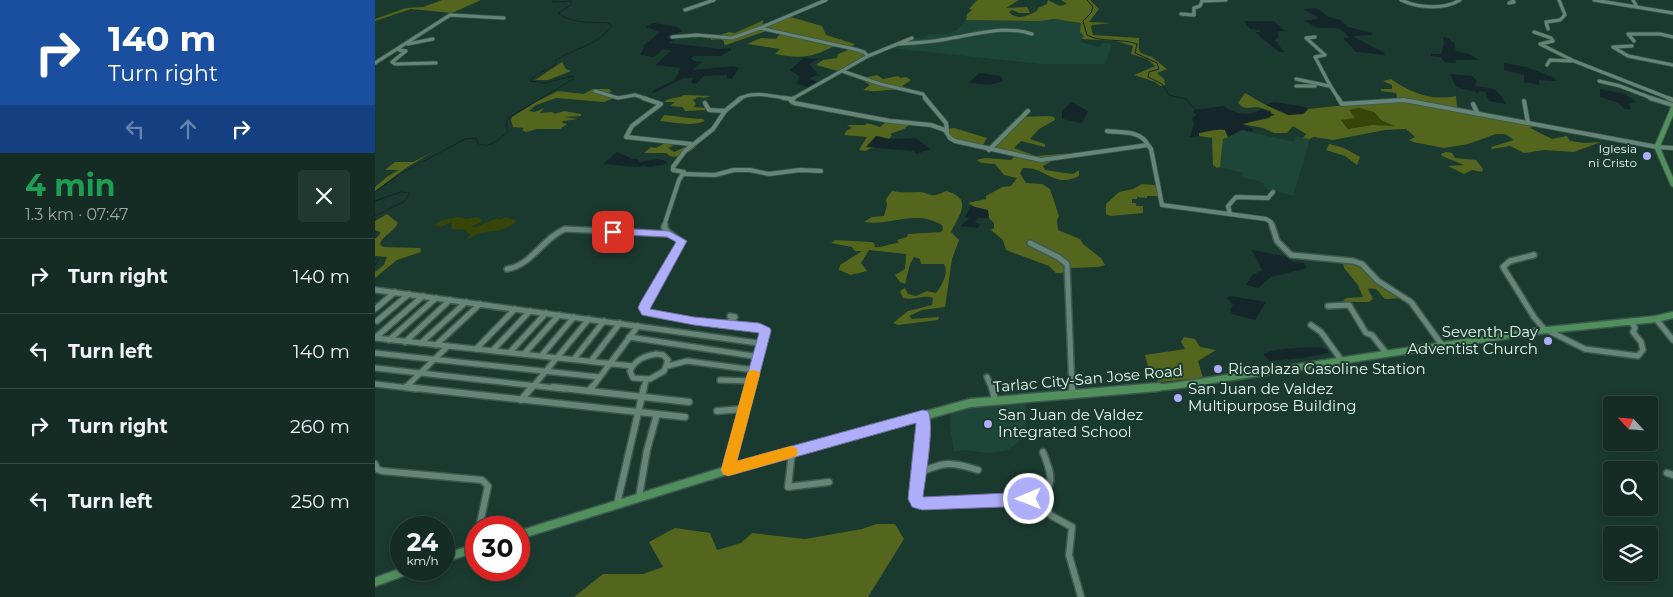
<!DOCTYPE html>
<html lang="en">
<head>
<meta charset="utf-8">
<style>
	:root { --surface:#142c23; --page:#213830; --text:#f1f3f6; --muted:#9da7a6; --line:#334841 }
	body { margin:0; font-family:Montserrat,sans-serif; background:var(--page); color:var(--text); height:100vh; display:flex; flex-direction:column; font-size:19px; white-space:nowrap }
	* { box-sizing:border-box; margin:0 }
	p { font-size:16px; color:var(--muted) }
	.icon { flex:none; width:28px; height:28px; fill:none; stroke:currentColor; stroke-width:2; stroke-linecap:round; stroke-linejoin:round }
	.map { position:relative; flex:1; overflow:hidden }
	.sheet { display:flex; flex-direction:column; background:var(--surface); width:375px }
	.sheet>* { flex:none }
	.banner { background:#1a4fa0; color:#fff; overflow:hidden }
	.needle { width:32px; rotate:296deg }
	.buttons { position:absolute; left:1228px; top:396px; display:grid; gap:10px }
	.buttons a { display:grid; place-items:center; width:55px; height:55px; border-radius:5px; background:var(--surface); box-shadow:0 2px 8px #0003,0 0 0 1px var(--line); font-size:25px }
	.speed { position:absolute; left:15px; top:516px; display:flex; gap:10px; font-size:25px; font-weight:700; text-align:center }
	.speed>* { display:grid; place-content:center; width:65px; height:65px; border-radius:50%; background:var(--surface); box-shadow:0 2px 8px #0003,0 0 0 1px var(--line); line-height:1 }
	.speed small { font-size:12px; font-weight:400 }
	.speed .limit { border:8px solid #d22; background:#fff; color:#111 }
	.pin { position:absolute; display:grid; place-items:center; width:42px; height:42px; color:#fff; margin:-21px; border-radius:10px; box-shadow:0 2px 8px #0006 }
	.me { position:absolute; width:55px; margin:-28px; rotate:269deg; stroke-linejoin:round; filter:drop-shadow(0 0 4px #0008) }
	.turn { display:flex; align-items:center; gap:18px; height:105px; padding:0 25px; font-size:22px }
	.turn .icon { width:65px; height:65px; stroke-width:2.5 }
	.turn b { display:block; font-size:35px; line-height:42px }
	.lanes { display:flex; align-items:center; height:48px; padding:0 25px; background:#0003; justify-content:center; gap:25px; direction:ltr }
	.lanes .off { opacity:.35 }
	.round { display:grid; place-items:center; flex:none; width:52px; height:52px; border-radius:5px; background:var(--page) }
	.summary { display:flex; align-items:center; justify-content:space-between; height:85px; padding:0 25px }
	h1 { font-size:30px; font-weight:700; line-height:38px; color:#1e9e55 }
	ul { padding:0; list-style:none }
	li { display:flex; align-items:center; gap:15px; height:75px; padding:0 25px; border-top:1px solid var(--line) }
	li div { flex:1 }
	li b { display:block; font-size:19px }
	li em { font-style:normal }
	main { display:flex; flex:1; min-height:0 }
	.map>svg:first-child { display:block }
</style>
</head>
<body>
<main>
<section class="sheet">
<div class="banner">
<div class="turn"><svg class="icon" aria-label="right" viewBox="0 0 24 24"><path d="M7 20v-9h11M14 6l5 5-5 5"/></svg><div><b>140 m</b>Turn right</div></div>
<div class="lanes"><svg class="icon off" aria-label="left" viewBox="0 0 24 24"><path d="M17 20v-9H6M10 6l-5 5 5 5"/></svg><svg class="icon off" aria-label="ahead" viewBox="0 0 24 24"><path d="M12 20V5M6 11l6-6 6 6"/></svg><svg class="icon" aria-label="right" viewBox="0 0 24 24"><path d="M7 20v-9h11M14 6l5 5-5 5"/></svg></div>
</div>
<div class="summary"><div><h1>4 min</h1><p>1.3 km · 07:47</p></div><a class="round"><svg class="icon" aria-label="close" viewBox="0 0 24 24"><path d="M6 6l12 12M18 6L6 18"/></svg></a></div>
<ul>
<li><svg class="icon" aria-label="right" viewBox="0 0 24 24"><path d="M7 20v-9h11M14 6l5 5-5 5"/></svg><div><b>Turn right</b></div><em>140 m</em></li>
<li><svg class="icon" aria-label="left" viewBox="0 0 24 24"><path d="M17 20v-9H6M10 6l-5 5 5 5"/></svg><div><b>Turn left</b></div><em>140 m</em></li>
<li><svg class="icon" aria-label="right" viewBox="0 0 24 24"><path d="M7 20v-9h11M14 6l5 5-5 5"/></svg><div><b>Turn right</b></div><em>260 m</em></li>
<li><svg class="icon" aria-label="left" viewBox="0 0 24 24"><path d="M17 20v-9H6M10 6l-5 5 5 5"/></svg><div><b>Turn left</b></div><em>250 m</em></li>
</ul>
</section>
<div class="map">
<svg width="1298" height="597" viewBox="0 0 1298 597">
	<rect width="100%" height="100%" fill="#1b3a2f"/>
	<g fill="#1e4638">
		<polygon points="669,19 702,21 706,23 709,36 705,42 724,47 728,43 737,44 730,64 666,64 516,48 539,37 547,39 554,34 572,34 582,30 591,20 664,21"/>
		<polygon points="867,130 919,142 921,136 935,139 918,196 888,188 890,183 867,177 868,173 845,167 848,139"/>
		<polygon points="651,400 651,436 633,450 614,453 590,450 579,452 575,427 576,410 597,405"/>
	</g>
	<g fill="#374508">
		<polygon points="984,108 999,112 1006,120 1020,126 997,125 973,129 966,119 979,118 973,110"/>
		<path d="M82,217l10,2 9,-2 5,2 1,3 -10,4 1,2 25,-10 2,2 6,-3 11,4c-13,11 -22,9 -37,12 -5,1 -8,6 -14,6l5,-4 -5,-3 2,-2 -17,-1 1,-7 -12,5 -5,-2 5,-4z"/>
	</g>
	<g fill="#54651d" fill-rule="evenodd">
		<polygon points="67,0 106,0 77,13 36,9 0,21 0,19 31,8 48,7"/>
		<path d="M602,0h42l-13,8 21,-1 3,6h-11l-7,-3 -3,2c9,9 18,4 28,-1l1,-3 9,-4 1,-4 12,6 7,-2 -6,-4h29l9,9 -10,13 22,1 -19,2 -1,2 2,8 46,3v12l2,3 11,4 15,12 -10,4 7,6 1,6 -5,1 -5,-4 -21,-7 21,-9 -8,-7 -16,-5 2,-8 -17,-5 -34,-2 2,-3 -4,-4 1,-9 -27,-4 -15,2 -73,-1 1,-6 5,-4 -3,-1z"/>
		<polygon points="412,16 447,26 451,35 480,44 476,47 388,27"/>
		<path d="M389,20l-2,4 5,-1 -6,4 75,18c-25,13 -33,14 -61,9l5,-5 -33,-5 14,-6 15,1 4,-5 -14,-3 -40,14 -2,-1v-3l-4,-2 -9,1v-2l18,-6 6,1z"/>
		<polygon points="476,49 491,55 463,71 441,65 448,60 462,58 463,54"/>
		<polygon points="187,62 191,69 196,71 173,80 160,80"/>
		<path d="M502,75l6,4 15,-3 2,2 6,-1 5,3 -9,6 4,2 -2,4c-13,-6 -25,2 -41,-2l7,-5 -5,-3 3,-5z"/>
		<path d="M1016,79c20,14 40,22 65,17l1,10 3,4 75,15 -5,3 22,11 15,-3 3,5 15,2 16,-1 -27,10 -30,-2 -20,3 -14,-7 -18,3 -1,-2 23,-7 -9,-6h-9l-28,10 -24,4 -31,-6 -4,-2 6,-3 -9,-8 -21,1 -52,10 -19,-3 -4,2 -7,-1 3,-4 -13,-8 -6,7h-13l-11,-5 -21,-4 28,-6 1,-7c-4,-1 -9,-3 -13,-4 -10,0 -12,4 -20,-4l7,-10c19,11 35,22 58,21l5,-5 85,-9 4,-2 -1,-5 -15,-2v-2h11v-4l-9,-4zM984,108l15,4 7,8 13,6 -22,-1 -24,4 -7,-9 14,-2 -6,-8z"/>
		<polygon points="218,89 234,89 236,91 232,96 239,98 229,102 181,98 161,105 154,111 160,112 169,108 165,113 177,112 180,114 189,111 206,114 206,116 190,117 203,119 188,121 187,123 192,124 185,129 162,129 151,132 147,130 149,128 138,127 136,120 137,117 161,102 183,91 209,94"/>
		<path d="M309,95l27,1 -7,2 -6,-1 -5,3 3,4 -3,3 13,1 -1,2 -20,1 -2,-4 -13,-1 5,-4h-11c6,-5 13,-3 20,-7z"/>
		<path d="M289,115c14,1 26,4 39,4l2,2c-13,6 -32,1 -45,0z"/>
		<polygon points="673,116 679,117 680,120 664,129 655,139 670,144 670,147 646,141 639,148 661,156 723,151 669,159 578,139 571,129 579,128 612,138 608,145 614,146 643,117"/>
		<polygon points="512,121 535,124 529,129 515,134 517,135 514,139 502,136 492,147 499,147 490,151 484,150 492,137 469,135 471,131 477,128 472,125 490,125 492,123 505,127"/>
		<polygon points="847,129 850,130 853,137 848,139 845,167 842,168 838,165 837,138 824,136 824,133"/>
		<path d="M292,142l12,1 -11,5 6,4 13,-6 10,-1c-4,7 -20,14 -27,11l-4,-3h-22l7,-6 5,1z"/>
		<polygon points="954,144 969,148 985,157 982,165 970,156 951,150"/>
		<polygon points="1071,152 1077,153 1080,158 1101,160 1108,169 1107,172 1097,170 1089,174 1073,166 1089,165 1067,156 1066,154"/>
		<polygon points="56,153 31,168 0,191 0,187 13,176 24,170 10,170 20,162 38,162"/>
		<path d="M639,157l24,4 17,-2 -12,7 2,4 28,4 6,-4v6c-25,13 -34,-10 -56,-8l-3,5 6,10 16,1 8,5 9,27 -2,4 1,10 22,9 3,5 18,14 4,7 -7,2 -27,1 -6,5h-9l-7,-7 -43,-16 -3,-10 -12,-10 3,-2v-5l-5,-5v-3l-6,-6h-5l-10,-6 18,-4v-3l16,-9 9,-1 6,-8 -13,-3 -9,-11 -13,-1 -6,-3 9,-2 26,2z"/>
		<polygon points="767,184 780,185 784,196 772,196 772,198 762,197 762,199 757,199 757,203 761,203 761,206 768,206 768,213 736,216 731,214 731,204 744,192 758,189"/>
		<path d="M517,191c9,2 17,1 26,1 14,0 10,8 28,-1 28,8 13,23 5,41l8,8 -7,19 -7,48 -23,3 -13,6 3,3 27,-2 -1,3 -40,5 -5,-2 15,-12 24,-6 1,-7c-9,-4 -19,3 -30,0l-3,-7 5,-3 3,6 8,2 11,-5 9,2c6,-7 13,-21 8,-29h-23l-1,-5 -6,-2 -4,7 -5,20 -5,-2 -5,-7 10,-6 1,-15 -37,-4 -8,13 6,8 -16,4 -12,-5 1,-5 22,-14h-7l-3,-4 -21,-4 4,-3 37,2 3,2 -1,3c9,1 16,-4 25,-4l-2,-3 10,-3 1,-3 33,-2 2,-3 -1,-4c-27,-16 -50,1 -78,-3l8,-5 12,-1 3,-11 -1,-6z"/>
		<path d="M12,214l11,9c-5,10 -15,12 -18,21l3,3 37,1 1,4 -24,8 -22,18v-6l9,-7 3,-8 -12,-1v-17l5,-5v-2l-5,-2v-9z"/>
		<path d="M968,262c26,1 34,28 60,36l-18,1c-7,-6 -6,-12 -17,-10l5,10 -4,3h-23l-3,-2 4,-2 16,-1 -5,-12 -14,-17z"/>
		<polygon points="809,337 820,339 825,347 841,350 823,361 828,378 784,382 775,373 770,355 810,349 806,342"/>
		<polygon points="502,524 520,524 529,539 493,597 199,597 228,574 268,574 288,567 274,542 300,528 335,533 342,550 366,543 377,533 430,539 487,529"/>
	</g>
	<g fill="#14262a">
		<path d="M941,8l13,9 12,3 7,7 25,6 -1,2 -17,1 -1,1c11,5 19,11 30,15l1,3 -29,-3 -13,-14h6c-8,-13 -17,-10 -30,-10 -4,-1 -10,-5 -15,-7l14,-2 -2,-3 -13,-7z"/>
		<polygon points="869,21 899,21 907,29 912,31 903,31 903,37 900,40 909,52 904,52 880,32 886,32 885,30 875,29"/>
		<polygon points="278,23 303,27 307,31 294,36 293,38 302,38 294,43 345,49 356,48 356,50 346,56 319,56 316,58 319,61 327,62 318,70 359,66 364,68 357,79 352,78 352,75 329,76 321,84 316,83 318,78 308,78 279,93 277,92 279,90 299,80 306,68 280,65 296,51 288,49 279,57 265,55 269,48 268,46 285,32 271,27"/>
		<polygon points="1068,37 1073,38 1079,43 1081,51 1094,54 1104,60 1080,60 1081,63 1069,62 1066,57 1056,56 1056,54 1066,54 1069,44"/>
		<polygon points="429,58 444,59 434,64 444,75 434,78 442,82 433,87 422,84 424,76 415,70"/>
		<polygon points="1129,63 1151,67 1180,78 1181,81 1164,80 1164,85 1149,82 1149,75 1129,70"/>
		<polygon points="604,73 626,76 628,81 615,85 594,83"/>
		<path d="M1075,74l22,2 5,5 -2,3 1,2c18,3 21,1 30,18l-17,-3 -4,-9 -6,-1v2l-23,-6z"/>
		<polygon points="1225,89 1250,94 1262,102 1254,103 1256,109 1249,109 1244,103 1225,97"/>
		<polygon points="696,102 713,111 707,123 687,119 687,111"/>
		<polygon points="899,102 930,107 933,109 928,114 913,115 891,105"/>
		<path d="M849,106c10,8 27,11 38,3l13,6 -33,9 11,5 -1,3 -10,-2 -14,7 -3,-7c-8,-2 -18,1 -26,3v3l-9,1 4,-13 -2,-6 5,-3 -4,-3 1,-2z"/>
		<polygon points="501,136 514,139 541,138 555,149 542,154 538,151 491,147"/>
		<polygon points="242,152 258,159 263,159 265,162 282,159 292,161 291,164 276,167 270,167 270,165 265,167 248,166 228,164"/>
		<polygon points="596,206 613,210 614,218 603,218 600,222 605,224 603,228 585,226 594,219 590,217"/>
		<polygon points="877,250 909,256 918,262 929,263 932,268 896,277 883,288 871,285 877,275 887,270"/>
		<polygon points="855,296 891,302 880,320 857,314 855,310 858,305 852,298"/>
		<path d="M945,347l8,3v3l-25,5 -33,3 -7,-6c10,-8 44,-7 57,-8z"/>
	</g>
	<g fill="none" stroke-linecap="round" stroke-linejoin="round">
		<g stroke="#14262a" stroke-width="1">
			<path d="M712,0l6,7 -2,6 -8,8 4,14c15,8 34,3 50,9l-2,9 22,10 2,6 -10,3 -1,5 14,7 7,11 17,4 10,11"/>
			<path d="M0,192l25,-18 65,-35 12,-1v5c12,7 22,-4 31,-11l-2,-7 2,-7 65,-39v-3l-28,7 -15,-2 6,-6 19,-10 1,-5c19,-12 42,-15 56,-34l-4,-3c-17,-1 -36,1 -50,-10l13,-8v-4l-19,1 3,-2"/>
			<polyline points="0,201 26,192 35,193 30,201 0,216"/>
			<polyline points="0,259 4,259 0,265"/>
		</g>
		<defs>
			<g id="minor-far3">
				<path d="M1026,0c16,8 43,10 59,0"/>
				<polyline points="1219,0 1298,13"/>
				<polyline points="1258,0 1262,7"/>
				<polyline points="1134,3 1139,2 1137,0"/>
				<polyline points="310,10 339,0"/>
				<polyline points="806,14 819,15 819,8 825,6 827,1 851,0"/>
				<polyline points="1173,29 1171,22 1185,20 1190,15 1184,0"/>
				<polyline points="1159,32 1176,38 1178,41 1165,44 1199,61 1296,99"/>
				<polyline points="297,37 322,35 357,38 385,28"/>
				<path d="M940,37l-9,1 19,17 -10,2c8,14 14,29 24,42"/>
				<polyline points="1259,41 1253,34 1285,34 1298,37"/>
				<polyline points="33,44 58,39"/>
				<path d="M523,44c18,-1 36,-2 54,-6 27,-4 53,-13 80,-4"/>
				<polyline points="1257,46 1238,47 1253,56 1298,65"/>
				<polyline points="24,50 31,51 17,62 20,64 61,63"/>
				<polyline points="493,56 537,38"/>
				<polyline points="0,63 75,15 129,18"/>
				<polyline points="1172,65 1175,60 1196,61"/>
				<polyline points="467,71 505,84 548,94 551,99"/>
				<polyline points="921,79 954,86"/>
				<polyline points="1224,81 1245,86 1279,99"/>
				<polyline points="921,86 940,86"/>
				<polyline points="220,91 243,98 260,95 272,99"/>
				<path d="M364,99c14,-9 38,-2 53,0"/>
				<polyline points="417,99 493,56 489,52 479,49 385,28 451,0"/>
			</g>
			<g id="minor-far2">
				<polyline points="268,98 286,104 257,126 251,137 316,144"/>
				<polyline points="408,98 417,99"/>
				<polyline points="419,98 416,101 419,103 515,121 556,125 570,130 575,138 580,141 666,160 773,145 776,149 787,205 891,219 896,222 897,226"/>
				<polyline points="550,98 571,123 572,131"/>
				<polyline points="963,98 967,104 1029,100 1282,147 1298,148"/>
				<polyline points="1275,98 1298,105"/>
				<polyline points="1293,98 1298,100"/>
				<polyline points="1149,101 1153,123"/>
				<polyline points="330,103 334,110 350,111"/>
				<polyline points="1098,104 1103,114"/>
				<path d="M732,131c14,2 34,-1 41,14"/>
				<polyline points="614,150 653,111"/>
				<polyline points="308,174 340,175 359,170 375,170 394,174 425,170 446,171"/>
				<polyline points="855,214 853,206 861,197 893,198 898,192"/>
				<polyline points="289,226 304,180 309,172 298,170 298,167 310,151 338,129 350,111 366,98"/>
			</g>
			<g id="minor-far1">
				<polyline points="290,225 289,227 293,232 307,242 296,258 269,308 274,313 319,321 385,327 390,331 375,389"/>
				<polyline points="897,225 902,241 916,255 978,261 987,264 1003,281 1036,302 1067,345"/>
				<polyline points="655,243 683,257 692,264 697,389"/>
				<polyline points="1159,255 1135,261 1128,267 1159,317 1170,330"/>
				<path d="M132,269c24,-3 36,-31 58,-40l104,5"/>
				<polyline points="1,290 383,343"/>
				<polyline points="953,306 974,305 991,333 997,335 1012,354"/>
				<polyline points="0,309 20,292"/>
				<polyline points="1281,319 1298,340"/>
				<polyline points="2,321 34,294"/>
				<polyline points="352,324 360,317 355,316"/>
				<polyline points="936,325 946,332 967,361"/>
				<polyline points="1172,330 1210,349 1263,356 1268,350 1266,342 1258,332 1260,328 1256,321"/>
				<polyline points="254,337 378,356"/>
				<polyline points="0,338 257,366"/>
				<polyline points="0,338 48,296"/>
				<polyline points="14,340 61,298"/>
				<polyline points="30,342 75,300"/>
				<polyline points="46,343 91,302"/>
				<polyline points="61,345 105,304"/>
				<polyline points="101,349 140,309"/>
				<polyline points="118,350 155,311"/>
				<polyline points="135,352 171,313"/>
				<polyline points="0,353 224,377"/>
				<polyline points="149,354 184,315"/>
				<path d="M281,354l7,1 5,5 -4,11 -14,8 -17,-1 -3,-7c5,-11 14,-15 26,-17z"/>
				<polyline points="166,356 199,317"/>
				<polyline points="199,359 229,321"/>
				<polyline points="216,361 245,323"/>
				<polyline points="293,366 312,361 379,370"/>
				<polyline points="0,368 189,389"/>
				<polyline points="612,377 617,389"/>
				<polyline points="345,380 377,381"/>
				<polyline points="0,384 42,389"/>
				<polyline points="31,387 73,346"/>
				<polyline points="156,389 214,319"/>
				<polyline points="216,389 263,326"/>
				<polyline points="269,389 271,380"/>
			</g>
			<g id="minor">
				<polyline points="31,387 310,417"/>
				<polyline points="178,387 314,402"/>
				<polyline points="617,387 620,400"/>
				<polyline points="697,387 697,395"/>
				<polyline points="214,391 217,387"/>
				<polyline points="146,400 157,387"/>
				<polyline points="342,411 368,409"/>
				<polyline points="548,415 548,435 540,499 547,504 654,499 662,501 677,516 697,527 694,555 706,597"/>
				<polyline points="417,452 413,487 454,482"/>
				<polyline points="0,464 2,469 7,471 107,480 113,486 104,528"/>
				<polyline points="353,470 375,387"/>
				<path d="M543,473c27,-11 32,-12 60,-3"/>
				<polyline points="1292,473 1298,475"/>
				<polyline points="264,497 272,450 282,414"/>
				<path d="M662,501c20,-17 14,-27 6,-49"/>
				<polyline points="242,504 269,387"/>
				<polyline points="99,549 101,539"/>
			</g>
			<polyline id="major-far2" points="1298,109 1282,147 1298,184"/>
			<polyline id="major-far1" points="768,389 798,386 1163,331 1281,319 1298,315"/>
			<g id="major">
				<polyline points="144,535 353,470 595,403 783,387"/>
				<polyline points="69,558 101,548"/>
				<polyline points="0,582 33,570"/>
			</g>
		</defs>
		<use href="#minor-far3" stroke="#3d584f" stroke-width="4.5"/>
		<use href="#minor-far2" stroke="#3d584f" stroke-width="5.5"/>
		<use href="#minor-far1" stroke="#3d584f" stroke-width="8"/>
		<use href="#minor" stroke="#3d584f" stroke-width="9"/>
		<use href="#major-far2" stroke="#3d584f" stroke-width="7"/>
		<use href="#major-far1" stroke="#3d584f" stroke-width="9"/>
		<use href="#major" stroke="#3d584f" stroke-width="11"/>
		<use href="#minor-far3" stroke="#658578" stroke-width="3"/>
		<use href="#minor-far2" stroke="#658578" stroke-width="4"/>
		<use href="#minor-far1" stroke="#658578" stroke-width="5"/>
		<use href="#minor" stroke="#658578" stroke-width="6"/>
		<use href="#major-far2" stroke="#518f5c" stroke-width="5"/>
		<use href="#major-far1" stroke="#518f5c" stroke-width="6"/>
		<use href="#major" stroke="#518f5c" stroke-width="8"/>
	</g>
	<path fill="#aeaefa" stroke="#7171a2" d="M238,228l56,3 18,10 -37,68 44,8 65,6 11,5 1,3 -34,130 186,-51 5,1c7,14 -3,69 -5,86l106,-5 6,2 2,5 -2,5 -6,2 -107,4 -10,-3 -4,-8 8,-76 -188,53 -5,-2 -2,-4 38,-137 -65,-8 -52,-10 -4,-7 2,-5 36,-61 -9,-5 -58,-3v-5z"/>
	<polygon fill="#f59e0b" points="378,370 383,371 385,374 362,461 416,446 421,448 423,452 421,456 416,458 353,476 348,474 346,470 372,374 374,371"/>
	<g fill="#aeaefa" stroke="#1b3a2f" stroke-width="2">
		<circle cx="1272" cy="156" r="5"/>
		<circle cx="1173" cy="341" r="5"/>
		<circle cx="843" cy="369" r="5"/>
		<circle cx="803" cy="398" r="5"/>
		<circle cx="613" cy="424" r="5"/>
	</g>
	<g text-anchor="middle" stroke-width="4" stroke-linejoin="round" paint-order="stroke">
		<g font-size="12" fill="#e6f8f0" stroke="#1b3a2f" text-anchor="end">
			<text x="1262" y="153">Iglesia<tspan x="1262" dy="14">ni Cristo</tspan></text>
		</g>
		<g font-size="15" fill="#e6f8f0" stroke="#1b3a2f" text-anchor="start">
			<text x="1163" y="337" text-anchor="end">Seventh-Day<tspan x="1163" dy="17">Adventist Church</tspan></text>
			<text x="853" y="374">Ricaplaza Gasoline Station</text>
			<text x="813" y="394">San Juan de Valdez<tspan x="813" dy="17">Multipurpose Building</tspan></text>
			<text x="623" y="420">San Juan de Valdez<tspan x="623" dy="17">Integrated School</tspan></text>
		</g>
		<g font-size="15" fill="#e6f8f0" stroke="#1b3a2f">
			<text transform="translate(713 379) rotate(-5)" y="5">Tarlac City-San Jose Road</text>
		</g>
	</g>
</svg>
<div class="buttons">
<a><svg class="needle" viewBox="-14 -14 28 28"><path d="M0-13l5 13h-10z" fill="#e53935"/><path d="M0 13l5-13h-10z" fill="#9da7a6"/></svg></a>
<a><svg class="icon" aria-label="search" viewBox="0 0 24 24"><circle cx="10" cy="10" r="6"/><path d="M15 15l6 6"/></svg></a>
<a><svg class="icon" aria-label="layers" viewBox="0 0 24 24"><path d="M12 4l9 5-9 5-9-5zM3 14l9 5 9-5"/></svg></a>
</div>
<div class="speed"><div>24<small>km/h</small></div><div class="limit">30</div></div>
<div class="pin" style="left:238px;top:232px;background:#d93025"><svg class="icon" aria-label="arrive" viewBox="0 0 24 24"><path d="M6 21V4h12l-3 4 3 4H6"/></svg></div>
<svg class="me" style="left:654px;top:499px" viewBox="-20 -20 40 40"><circle r="17" fill="#aeaefa" stroke="#fff" stroke-width="3"/><path d="M0-11L8 9 0 5-8 9z" fill="#fff"/></svg>
</div>
</main>
</body>
</html>
